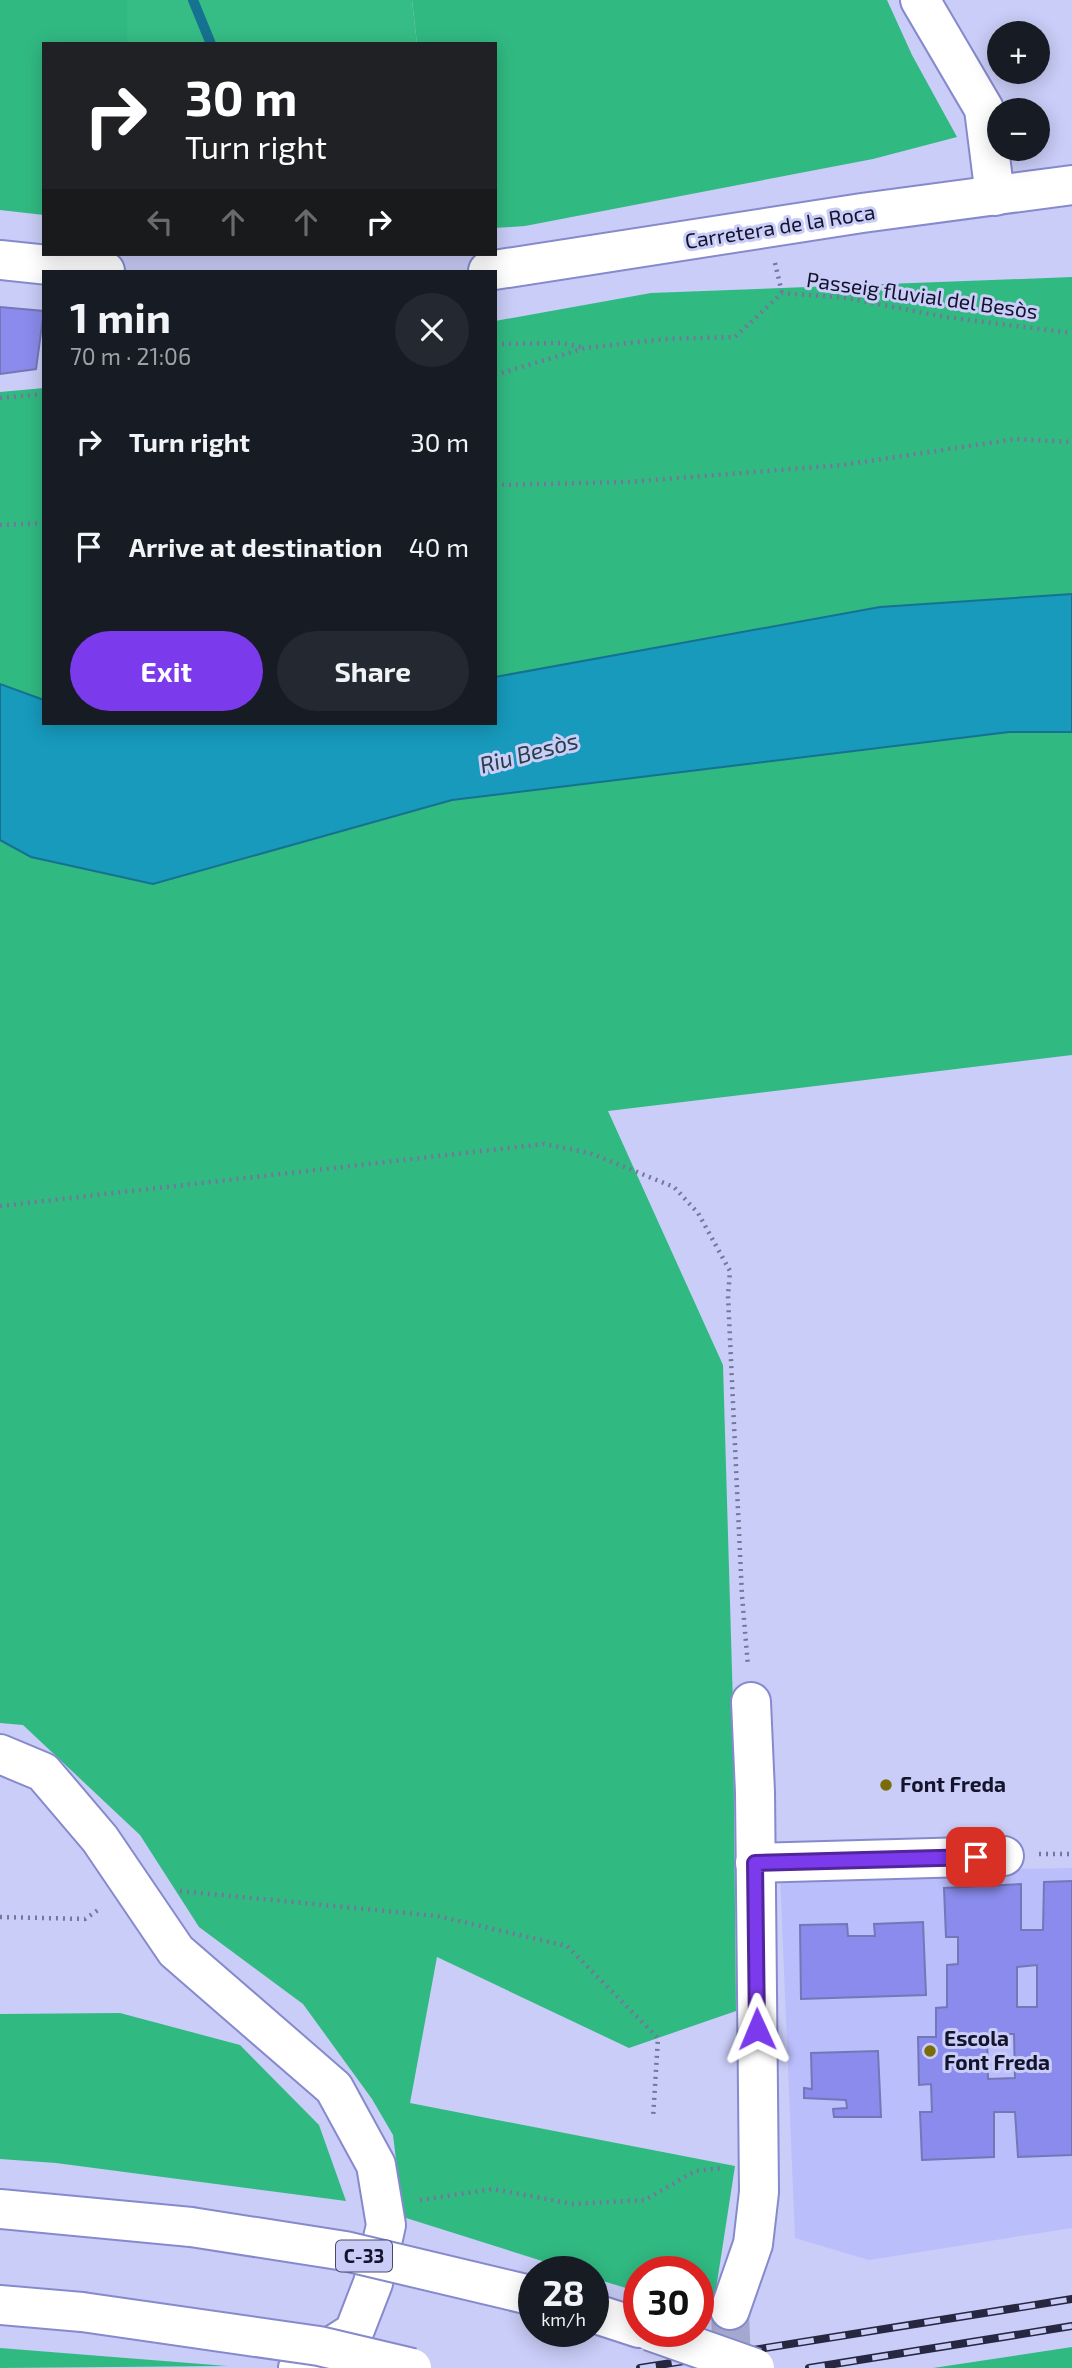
<!DOCTYPE html>
<html lang="en">
<head>
<meta charset="utf-8">
<style>
	:root { --surface:#171b24; --page:#242831; --text:#f1f3f6; --muted:#9ea1a6; --accent:#7c3aed }
	body { margin:0; font-family:"Exo 2",sans-serif; background:var(--page); color:var(--text); height:100vh; display:flex; flex-direction:column; font-size:26px; white-space:nowrap }
	* { box-sizing:border-box; margin:0 }
	p { font-size:23px; color:var(--muted) }
	.icon { flex:none; width:38px; height:38px; fill:none; stroke:currentColor; stroke-width:2; stroke-linecap:round; stroke-linejoin:round }
	.map { position:relative; flex:1; overflow:hidden }
	.panel { position:absolute; left:42px; top:270px; width:455px; height:455px; display:flex; flex-direction:column; background:var(--surface); border-radius:0px; box-shadow:0 4px 18px #0003 }
	.panel>* { flex:none }
	.top-card { position:absolute; left:42px; top:42px; width:455px; height:214px; border-radius:0px; box-shadow:0 4px 18px #0003; background:#202124; color:#fff; overflow:hidden }
	.tools { position:absolute; left:987px; top:21px; display:grid; gap:14px }
	.tools a { display:grid; place-items:center; width:63px; height:63px; border-radius:50%; background:var(--surface); box-shadow:0 4px 18px #0003; font-size:35px }
	.speed { position:absolute; left:518px; top:2256px; display:flex; gap:14px; font-size:35px; font-weight:700; text-align:center }
	.speed>* { display:grid; place-content:center; width:91px; height:91px; border-radius:50%; background:var(--surface); box-shadow:0 4px 18px #0003; line-height:1 }
	.speed small { font-size:18px; font-weight:400 }
	.speed .limit { border:10px solid #d22; background:#fff; color:#111 }
	.pin { position:absolute; display:grid; place-items:center; width:60px; height:60px; color:#fff; margin:-30px; border-radius:14px; box-shadow:0 4px 10px #0006 }
	.me { position:absolute; width:77px; margin:-38px; rotate:359deg; stroke-linejoin:round; filter:drop-shadow(0 0 5px #0008) }
	.turn { display:flex; align-items:center; gap:24px; height:147px; padding:0 28px; font-size:32px }
	.turn .icon { width:91px; height:91px; stroke-width:2.5 }
	.turn b { display:block; font-size:49px; line-height:60px }
	.lanes { display:flex; align-items:center; height:66px; padding:0 28px; background:#0003; justify-content:center; gap:35px; direction:ltr }
	.lanes .off { opacity:.35 }
	.round { display:grid; place-items:center; flex:none; width:74px; height:74px; border-radius:37px; background:var(--page) }
	.summary { display:flex; align-items:center; justify-content:space-between; height:119px; padding:0 28px }
	h1 { font-size:42px; font-weight:700; line-height:52px }
	.action { display:flex; gap:14px; margin-top:auto; padding:14px 28px }
	.action a { flex:1; height:80px; border-radius:42px; background:var(--accent); color:#fff; font-size:28px; font-weight:700; line-height:80px; text-align:center }
	.action a+a { background:var(--page); color:var(--text) }
	ul { padding:0; list-style:none }
	li { display:flex; align-items:center; gap:21px; height:105px; padding:0 28px }
	li div { flex:1 }
	li b { display:block; font-size:26px }
	li em { font-style:normal }
	.map>svg:first-child { display:block }
</style>
</head>
<body>
<div class="map">
<svg width="1072" height="2368" viewBox="0 0 1072 2368">
	<rect width="100%" height="100%" fill="#c9cdf7"/>
	<polygon fill="#babefb" points="1072,1868 1072,2228 869,2260 795,2238 780,1873"/>
	<g fill="#31b982">
		<polygon points="0,0 127,0 127,44 44,44 44,215 0,210"/>
		<polygon points="412,0 887,0 912,55 957,137 873,159 525,226 495,228 495,44 417,44"/>
		<polygon points="1072,277 1072,594 880,607 495,677 495,321 651,293"/>
		<polygon points="44,388 44,700 0,684 0,392"/>
		<polygon points="1009,732 1072,732 1072,1055 608,1111 723,1365 733,1705 736,2011 629,2048 437,1957 410,2103 735,2166 712,2315 698,2311 698,2272 639,2272 639,2292 593,2278 593,2272 574,2271 403,2217 393,2135 372,2099 303,2004 199,1927 140,1835 23,1725 0,1723 0,840 31,857 153,883 452,800"/>
		<polygon points="120,2013 240,2045 319,2125 346,2201 56,2163 0,2159 0,2014"/>
		<polygon points="1072,2347 1072,2368 933,2368"/>
		<polygon points="0,2348 227,2366 0,2368"/>
	</g>
	<polygon fill="#36bd86" points="127,0 412,0 417,44 127,44"/>
	<polygon fill="#179abc" stroke="#167291" stroke-width="2" points="1072,594 1072,732 1009,732 452,800 153,884 31,857 0,840 0,684 44,700 44,723 495,723 495,677 880,607"/>
	<g fill="none" stroke-linecap="round" stroke-linejoin="round">
		<polyline stroke="#167291" stroke-width="10" points="193,0 211,44"/>
	</g>
	<g fill="#8a8bec" stroke="#7477b7" stroke-width="2" fill-rule="evenodd">
		<polygon points="0,307 44,311 36,369 0,374"/>
		<path d="M1072,1881v274l-54,2 -3,-45h-21v45l-72,3 -2,-48h12l-1,-28 -12,1 -1,-48h18v-29l11,-1v-42l11,-1v-27h-12l-2,-49 77,-4v46h22l1,-48zM1037,1965v42h-20v-40zM987,2034h27l1,44 -27,1z"/>
		<polygon points="923,1922 926,1995 801,1999 800,1925 847,1924 848,1936 875,1936 874,1924"/>
		<polygon points="878,2051 881,2117 834,2117 833,2109 847,2108 846,2100 804,2098 804,2088 812,2089 811,2053"/>
	</g>
	<g fill="none" stroke-linecap="round" stroke-linejoin="round">
		<polyline stroke="#a5a8ce" stroke-width="38" stroke-dasharray="38 19" stroke-linecap="butt" points="730,2310 732,2368"/>
		<defs>
			<g id="minor">
				<polyline points="920,0 984,109 995,196"/>
				<polyline points="0,260 105,271"/>
				<polyline points="488,271 862,213 1072,185"/>
				<polyline points="0,1754 43,1772 100,1839 176,1951 334,2088 376,2165 386,2225 373,2283 354,2332 298,2368"/>
				<polyline points="755,1863 1004,1856"/>
				<polyline points="730,2310 753,2244 759,2192 755,1792 751,1702"/>
			</g>
			<g id="highway">
				<polyline points="0,2209 191,2227"/>
				<polyline points="0,2305 82,2312"/>
				<polyline points="593,2313 639,2328"/>
			</g>
		</defs>
		<use href="#minor" stroke="#868acc" stroke-width="42"/>
		<use href="#highway" stroke="#868acc" stroke-width="42"/>
		<g stroke="#75779a" stroke-width="4.5" stroke-dasharray="2 5" stroke-linecap="butt">
			<polyline points="775,263 782,293"/>
			<polyline points="495,344 563,343 585,348"/>
			<polyline points="495,375 585,348 664,339 735,337 782,293 847,298 945,317 1072,333"/>
			<polyline points="0,398 44,394"/>
			<polyline points="495,485 628,482 842,465 1016,439 1072,442"/>
			<polyline points="0,525 44,523"/>
			<polyline points="0,1206 544,1144 590,1153 674,1187 698,1213 730,1271 728,1296 742,1596 748,1666"/>
			<polyline points="1039,1854 1072,1854"/>
			<polyline points="180,1891 437,1916 567,1946 658,2038 653,2118"/>
			<polyline points="0,1917 85,1919 101,1908"/>
			<polyline points="420,2200 493,2189 573,2204 645,2200 695,2171 723,2168"/>
		</g>
		<use href="#minor" stroke="#fff" stroke-width="38"/>
		<use href="#highway" stroke="#fff" stroke-width="38"/>
		<defs>
			<g id="rail">
				<polyline points="640,2368 1072,2299"/>
				<polyline points="809,2368 1072,2326"/>
			</g>
		</defs>
		<use href="#rail" stroke="#272742" stroke-width="8"/>
		<use href="#rail" stroke="#c9cdf7" stroke-width="5" stroke-dasharray="16" stroke-linecap="butt"/>
		<defs>
			<g id="highway-bridge">
				<polyline points="191,2227 345,2251 534,2296"/>
				<polyline points="82,2312 319,2346 412,2368"/>
				<polyline points="650,2331 755,2368"/>
			</g>
		</defs>
		<use href="#highway-bridge" stroke="#868acc" stroke-width="42" stroke-linecap="butt"/>
		<use href="#highway-bridge" stroke="#fff" stroke-width="38"/>
	</g>
	<g fill="none" stroke-linecap="round" stroke-linejoin="round">
		<defs>
			<polyline id="route" points="757,2029 755,1863 976,1857"/>
		</defs>
		<use href="#route" stroke="#51269a" stroke-width="18"/>
		<use href="#route" stroke="#7c3aed" stroke-width="12"/>
	</g>
	<g fill="#7a6d09" stroke="#c9cdf7" stroke-width="2.5">
		<circle cx="886" cy="1785" r="7"/>
		<circle cx="930" cy="2051" r="7"/>
	</g>
	<g text-anchor="middle" stroke-width="6" stroke-linejoin="round" paint-order="stroke">
		<rect fill="#c9cdf7" stroke="#4a4b69" stroke-width="2" x="336" y="2240.5" width="56" height="31" rx="5"/>
		<g font-size="19" font-weight="bold" fill="#13132c">
			<text x="364" y="2263">C-33</text>
		</g>
		<g font-size="21" fill="#13132c" stroke="#c9cdf7">
			<text transform="translate(780 227) rotate(-9)" y="7">Carretera de la Roca</text>
			<text transform="translate(922 296) rotate(8)" y="7">Passeig fluvial del Besòs</text>
		</g>
		<g font-size="21" font-weight="bold" fill="#13132c" stroke="#c9cdf7" text-anchor="start">
			<text x="900" y="1792">Font Freda</text>
			<text x="944" y="2046">Escola<tspan x="944" dy="24">Font Freda</tspan></text>
		</g>
		<g font-size="23" font-style="italic" fill="#274048" stroke="#c9cdf7">
			<text transform="translate(529 753) rotate(-15)" y="8">Riu Besòs</text>
		</g>
	</g>
</svg>
<div class="tools">
<a>+</a>
<a>−</a>
</div>
<div class="speed"><div>28<small>km/h</small></div><div class="limit">30</div></div>
<div class="pin" style="left:976px;top:1857px;background:#d93025"><svg class="icon" aria-label="arrive" viewBox="0 0 24 24"><path d="M6 21V4h12l-3 4 3 4H6"/></svg></div>
<svg class="me" style="left:757px;top:2029px" viewBox="-20 -20 40 40"><path d="M0-17L14 15 0 8-14 15z" fill="#7c3aed" stroke="#fff" stroke-width="4"/></svg>
<div class="top-card">
<div class="turn"><svg class="icon" aria-label="right" viewBox="0 0 24 24"><path d="M7 20v-9h11M14 6l5 5-5 5"/></svg><div><b>30 m</b>Turn right</div></div>
<div class="lanes"><svg class="icon off" aria-label="left" viewBox="0 0 24 24"><path d="M17 20v-9H6M10 6l-5 5 5 5"/></svg><svg class="icon off" aria-label="ahead" viewBox="0 0 24 24"><path d="M12 20V5M6 11l6-6 6 6"/></svg><svg class="icon off" aria-label="ahead" viewBox="0 0 24 24"><path d="M12 20V5M6 11l6-6 6 6"/></svg><svg class="icon" aria-label="right" viewBox="0 0 24 24"><path d="M7 20v-9h11M14 6l5 5-5 5"/></svg></div>
</div>
<section class="panel">
<div class="summary"><div><h1>1 min</h1><p>70 m · 21:06</p></div><a class="round"><svg class="icon" aria-label="close" viewBox="0 0 24 24"><path d="M6 6l12 12M18 6L6 18"/></svg></a></div>
<ul>
<li><svg class="icon" aria-label="right" viewBox="0 0 24 24"><path d="M7 20v-9h11M14 6l5 5-5 5"/></svg><div><b>Turn right</b></div><em>30 m</em></li>
<li><svg class="icon" aria-label="arrive" viewBox="0 0 24 24"><path d="M6 21V4h12l-3 4 3 4H6"/></svg><div><b>Arrive at destination</b></div><em>40 m</em></li>
</ul>
<div class="action"><a>Exit</a><a>Share</a></div>
</section>
</div>
</body>
</html>
